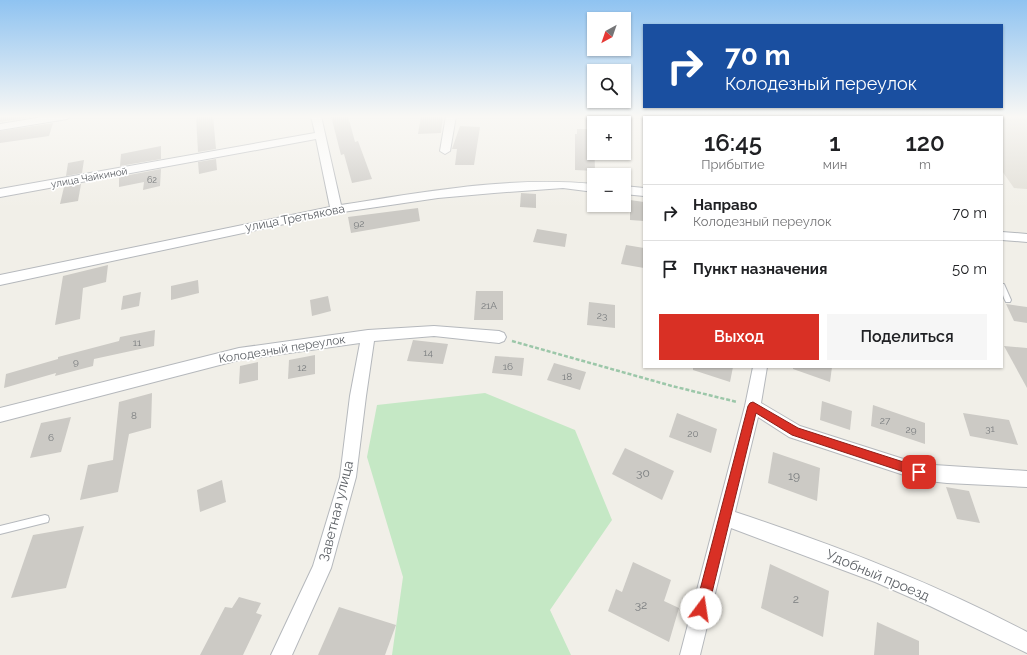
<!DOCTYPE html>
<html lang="ru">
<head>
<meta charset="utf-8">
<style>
	:root { --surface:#fff; --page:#f6f6f6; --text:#202124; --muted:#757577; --line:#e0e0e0; --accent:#d93025 }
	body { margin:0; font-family:Raleway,sans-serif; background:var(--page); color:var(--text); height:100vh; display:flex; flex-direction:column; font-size:15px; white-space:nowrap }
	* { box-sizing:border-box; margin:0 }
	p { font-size:13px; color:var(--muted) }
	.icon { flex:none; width:22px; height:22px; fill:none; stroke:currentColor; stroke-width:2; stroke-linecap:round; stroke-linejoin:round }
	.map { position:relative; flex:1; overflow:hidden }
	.side { position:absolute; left:643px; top:116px; width:360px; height:252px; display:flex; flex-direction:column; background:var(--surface); border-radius:0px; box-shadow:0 1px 3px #0004 }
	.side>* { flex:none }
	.hud { position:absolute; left:643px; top:24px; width:360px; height:84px; border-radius:0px; box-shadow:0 1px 3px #0004; background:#1a4fa0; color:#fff; overflow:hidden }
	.needle { width:26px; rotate:220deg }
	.tools { position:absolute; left:587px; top:12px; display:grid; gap:8px }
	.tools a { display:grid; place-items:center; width:44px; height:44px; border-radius:0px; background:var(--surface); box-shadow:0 1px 3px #0004; font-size:20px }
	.pin { position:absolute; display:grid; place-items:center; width:34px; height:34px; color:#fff; margin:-17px; border-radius:8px; box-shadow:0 2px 6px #0006 }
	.me { position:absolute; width:44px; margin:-22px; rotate:14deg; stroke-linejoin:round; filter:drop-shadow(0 0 3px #0008) }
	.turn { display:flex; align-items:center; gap:14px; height:84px; padding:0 16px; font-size:18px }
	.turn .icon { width:52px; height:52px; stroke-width:2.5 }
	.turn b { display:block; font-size:28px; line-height:34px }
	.eta { display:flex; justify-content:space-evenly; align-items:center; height:68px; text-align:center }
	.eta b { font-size:24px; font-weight:600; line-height:28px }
	.button { display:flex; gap:8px; margin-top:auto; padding:8px 16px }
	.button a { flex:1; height:46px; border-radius:0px; background:var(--accent); color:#fff; font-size:16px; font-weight:600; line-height:46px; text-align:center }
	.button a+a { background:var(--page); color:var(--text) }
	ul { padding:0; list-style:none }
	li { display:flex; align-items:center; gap:12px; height:56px; padding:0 16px; border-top:1px solid var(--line) }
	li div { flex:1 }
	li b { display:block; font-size:15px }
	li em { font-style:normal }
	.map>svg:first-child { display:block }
</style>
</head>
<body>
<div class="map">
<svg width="1027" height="655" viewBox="0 0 1027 655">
	<rect width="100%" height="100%" fill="#f1efe8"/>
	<polygon fill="#e1ded6" points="881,116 1027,116 1027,189 1014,188 1002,171 1002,117"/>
	<polygon fill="#c5e8c5" points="485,393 575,430 612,520 550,610 571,655 392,655 403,577 367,457 377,405"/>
	<g fill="#cccac5">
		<polygon points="0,116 40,116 0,122"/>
		<polygon points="196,116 213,116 216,149 198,152"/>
		<polygon points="331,116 348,116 355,142 358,141 372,179 352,183 344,154 341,155"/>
		<polygon points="421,116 443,116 441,133 418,134"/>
		<polygon points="53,123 49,136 0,143 0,131"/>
		<polygon points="460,126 480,127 474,165 455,165 457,149 452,149"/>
		<polygon points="577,129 594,129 595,171 575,170 575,134 577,134"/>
		<polygon points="161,146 161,159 120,166 121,154"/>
		<polygon points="216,159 217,170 199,174 198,162"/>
		<polygon points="84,160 82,173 66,176 68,163"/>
		<polygon points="161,169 160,186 143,190 144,182 119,187 119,177"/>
		<polygon points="81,184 78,201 60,204 64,187"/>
		<polygon points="521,193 536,194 536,208 520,207"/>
		<polygon points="630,200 644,202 644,221 630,220"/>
		<polygon points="418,208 420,221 351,233 348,217"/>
		<polygon points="537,229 567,234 565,247 533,242"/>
		<polygon points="626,245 644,248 644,268 621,264"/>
		<polygon points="108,265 106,282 83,288 80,319 55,325 63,276"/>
		<polygon points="198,280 199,293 171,300 171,286"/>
		<polygon points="476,291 503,291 503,320 474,320"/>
		<polygon points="141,292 139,306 121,310 123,296"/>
		<polygon points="328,296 331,311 312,316 310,300"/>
		<polygon points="589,302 615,305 615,328 587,325"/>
		<polygon points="1006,304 1027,307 1027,323 1014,321"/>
		<polygon points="155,330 154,346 94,359 93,366 55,376 56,373 4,388 6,374 58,359 58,357 119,341 120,337"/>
		<polygon points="413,340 448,344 443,364 407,361"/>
		<polygon points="1004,346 1027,348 1027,388"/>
		<polygon points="315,355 315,374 288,379 289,360"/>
		<polygon points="495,356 524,358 522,376 492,373"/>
		<polygon points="258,362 258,380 239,384 240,366"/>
		<polygon points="554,363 586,372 580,390 547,380"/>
		<polygon points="693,367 733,367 730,382 693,370"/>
		<polygon points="793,367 832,367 830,382 793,369"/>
		<polygon points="152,393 151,428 129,434 118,492 80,500 88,465 113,460 119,402"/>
		<polygon points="822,401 852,411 850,430 820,420"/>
		<polygon points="873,405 925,423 925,444 871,426"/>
		<polygon points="677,413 717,429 711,453 669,437"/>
		<polygon points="963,413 1009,420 1018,445 970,436"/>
		<polygon points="71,417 61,452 30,458 41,423"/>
		<polygon points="625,448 674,471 662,500 612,474"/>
		<polygon points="773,452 820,468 817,501 768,483"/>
		<polygon points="222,480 226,502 200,512 197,490"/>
		<polygon points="946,487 969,491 980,523 957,519"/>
		<polygon points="84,526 66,588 11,598 33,535"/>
		<polygon points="633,562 671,580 664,601 679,608 669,642 608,611 616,589 622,592"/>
		<polygon points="770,564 829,591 823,637 761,608"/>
		<polygon points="239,597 261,603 256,613 262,615 243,655 200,655 225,607 232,608"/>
		<polygon points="339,607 396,625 385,655 318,655"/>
		<polygon points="877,622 919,641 919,655 874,655"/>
	</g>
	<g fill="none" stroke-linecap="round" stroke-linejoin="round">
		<defs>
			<g id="service">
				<path d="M1002,284h2l7,16 -1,2h-4c-4,-7 -4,-11 -4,-18z"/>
				<polygon points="45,515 48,516 49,519 48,522 0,534 0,526"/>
			</g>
			<g id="minor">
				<polygon points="49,116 72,116 67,119 0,130 0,124"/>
				<path d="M311,116h10l20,89c83,-13 169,-29 253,-21v8l-31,-4 -69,5 -56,5 -102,15 -336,72v-10l330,-68 -14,-68 -316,58v-8l315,-56z"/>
				<polygon points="446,116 456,116 450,151 445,154 440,151"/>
				<polygon points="643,116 653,116 653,117 644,117 644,118"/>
				<rect x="807" y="116" width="10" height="1"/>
				<polygon points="624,186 644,188 644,196 624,194"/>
				<polygon points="1002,232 1027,234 1027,242 1002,240"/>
				<polygon points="434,326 499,331 504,333 506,337 504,341 499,343 434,336 374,341 366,396 356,477 331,568 292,655 271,655 313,566 340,477 350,396 360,343 239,360 0,422 0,408 239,348 368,330"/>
				<path d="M753,367h14l-6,36 39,23 119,38 108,7v16l-80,-4 -28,-3 -130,-43 -31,-20 -23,95c100,33 199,71 292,120v21l-97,-47 -55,-24 -144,-54 -31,127h-20l65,-249z"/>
			</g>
		</defs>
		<use href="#service" stroke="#b5b8bc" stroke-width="2"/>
		<use href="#minor" stroke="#b5b8bc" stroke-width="2"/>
		<polyline stroke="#9cc7a9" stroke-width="2.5" stroke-dasharray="4 2" stroke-linecap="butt" points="512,341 672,386 737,402"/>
		<use href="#service" fill="#fff" fill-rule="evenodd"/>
		<use href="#minor" fill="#fff" fill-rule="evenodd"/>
	</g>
	<linearGradient id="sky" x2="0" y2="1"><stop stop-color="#8fc3f1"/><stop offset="0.56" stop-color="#f9f8f5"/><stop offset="1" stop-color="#f9f8f5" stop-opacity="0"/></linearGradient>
	<rect width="1027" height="208" fill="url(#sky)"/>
	<polygon fill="#d93025" stroke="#8d1f18" points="753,402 798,428 919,467 923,469 924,472 923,476 919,477 792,435 756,413 708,609 706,614 701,616 697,614 695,609 748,406 750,403"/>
	<g text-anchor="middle" stroke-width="3.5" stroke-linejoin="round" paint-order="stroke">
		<g font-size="9" fill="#7a7d7f">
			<text x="152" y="183">62</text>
		</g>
		<g font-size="10" fill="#5f6368" stroke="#fff">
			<text transform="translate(89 177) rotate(-10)" y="4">улица Чайкиной</text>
		</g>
		<g font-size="10" fill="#7a7d7f">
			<text x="359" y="227">92</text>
			<text x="489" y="309">21А</text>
			<text x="602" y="319">23</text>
			<text x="137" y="346">11</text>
			<text x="428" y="356">14</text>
			<text x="76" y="365">9</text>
			<text x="508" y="370">16</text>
			<text x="302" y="371">12</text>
			<text x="567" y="380">18</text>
			<text x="134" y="419">8</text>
			<text x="885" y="424">27</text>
			<text x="990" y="432">31</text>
			<text x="911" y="433">29</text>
			<text x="693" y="437">20</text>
			<text x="51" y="441">6</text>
		</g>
		<g font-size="12" fill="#5f6368" stroke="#fff">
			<text transform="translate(295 218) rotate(-11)" y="4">улица Третьякова</text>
			<text transform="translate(282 349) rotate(-9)" y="4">Колодезный переулок</text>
		</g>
		<g font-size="12" fill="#7a7d7f">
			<text x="643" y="477">30</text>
			<text x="794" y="480">19</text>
			<text x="796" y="603">2</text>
			<text x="641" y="609">32</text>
		</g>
		<g font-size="14" fill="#5f6368" stroke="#fff">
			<text transform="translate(336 511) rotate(-76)" y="5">Заветная улица</text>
			<text transform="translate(878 575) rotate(23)" y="5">Удобный проезд</text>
		</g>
	</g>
</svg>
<div class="tools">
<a><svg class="needle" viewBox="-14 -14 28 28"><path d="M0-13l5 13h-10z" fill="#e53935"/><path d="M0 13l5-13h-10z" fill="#757577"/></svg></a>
<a><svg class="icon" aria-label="search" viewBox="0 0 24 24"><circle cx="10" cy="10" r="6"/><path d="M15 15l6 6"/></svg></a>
<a>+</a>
<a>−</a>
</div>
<div class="pin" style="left:919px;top:472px;background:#d93025"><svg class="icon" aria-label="arrive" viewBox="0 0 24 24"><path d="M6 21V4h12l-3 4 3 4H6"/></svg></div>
<svg class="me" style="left:701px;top:609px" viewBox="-20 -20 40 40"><circle r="19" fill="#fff"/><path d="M0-13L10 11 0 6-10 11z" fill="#d93025"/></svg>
<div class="hud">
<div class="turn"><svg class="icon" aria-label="right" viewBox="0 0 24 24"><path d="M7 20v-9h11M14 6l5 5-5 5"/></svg><div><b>70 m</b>Колодезный переулок</div></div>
</div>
<section class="side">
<div class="eta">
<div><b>16:45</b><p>Прибытие</p></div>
<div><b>1</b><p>мин</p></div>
<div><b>120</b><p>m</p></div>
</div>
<ul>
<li><svg class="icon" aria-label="right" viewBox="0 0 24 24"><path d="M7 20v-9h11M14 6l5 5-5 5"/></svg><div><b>Направо</b><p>Колодезный переулок</p></div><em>70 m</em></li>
<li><svg class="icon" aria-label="arrive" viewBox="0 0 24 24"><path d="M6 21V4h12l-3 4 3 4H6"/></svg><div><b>Пункт назначения</b></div><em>50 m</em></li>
</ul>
<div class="button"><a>Выход</a><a>Поделиться</a></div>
</section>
</div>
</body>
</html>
